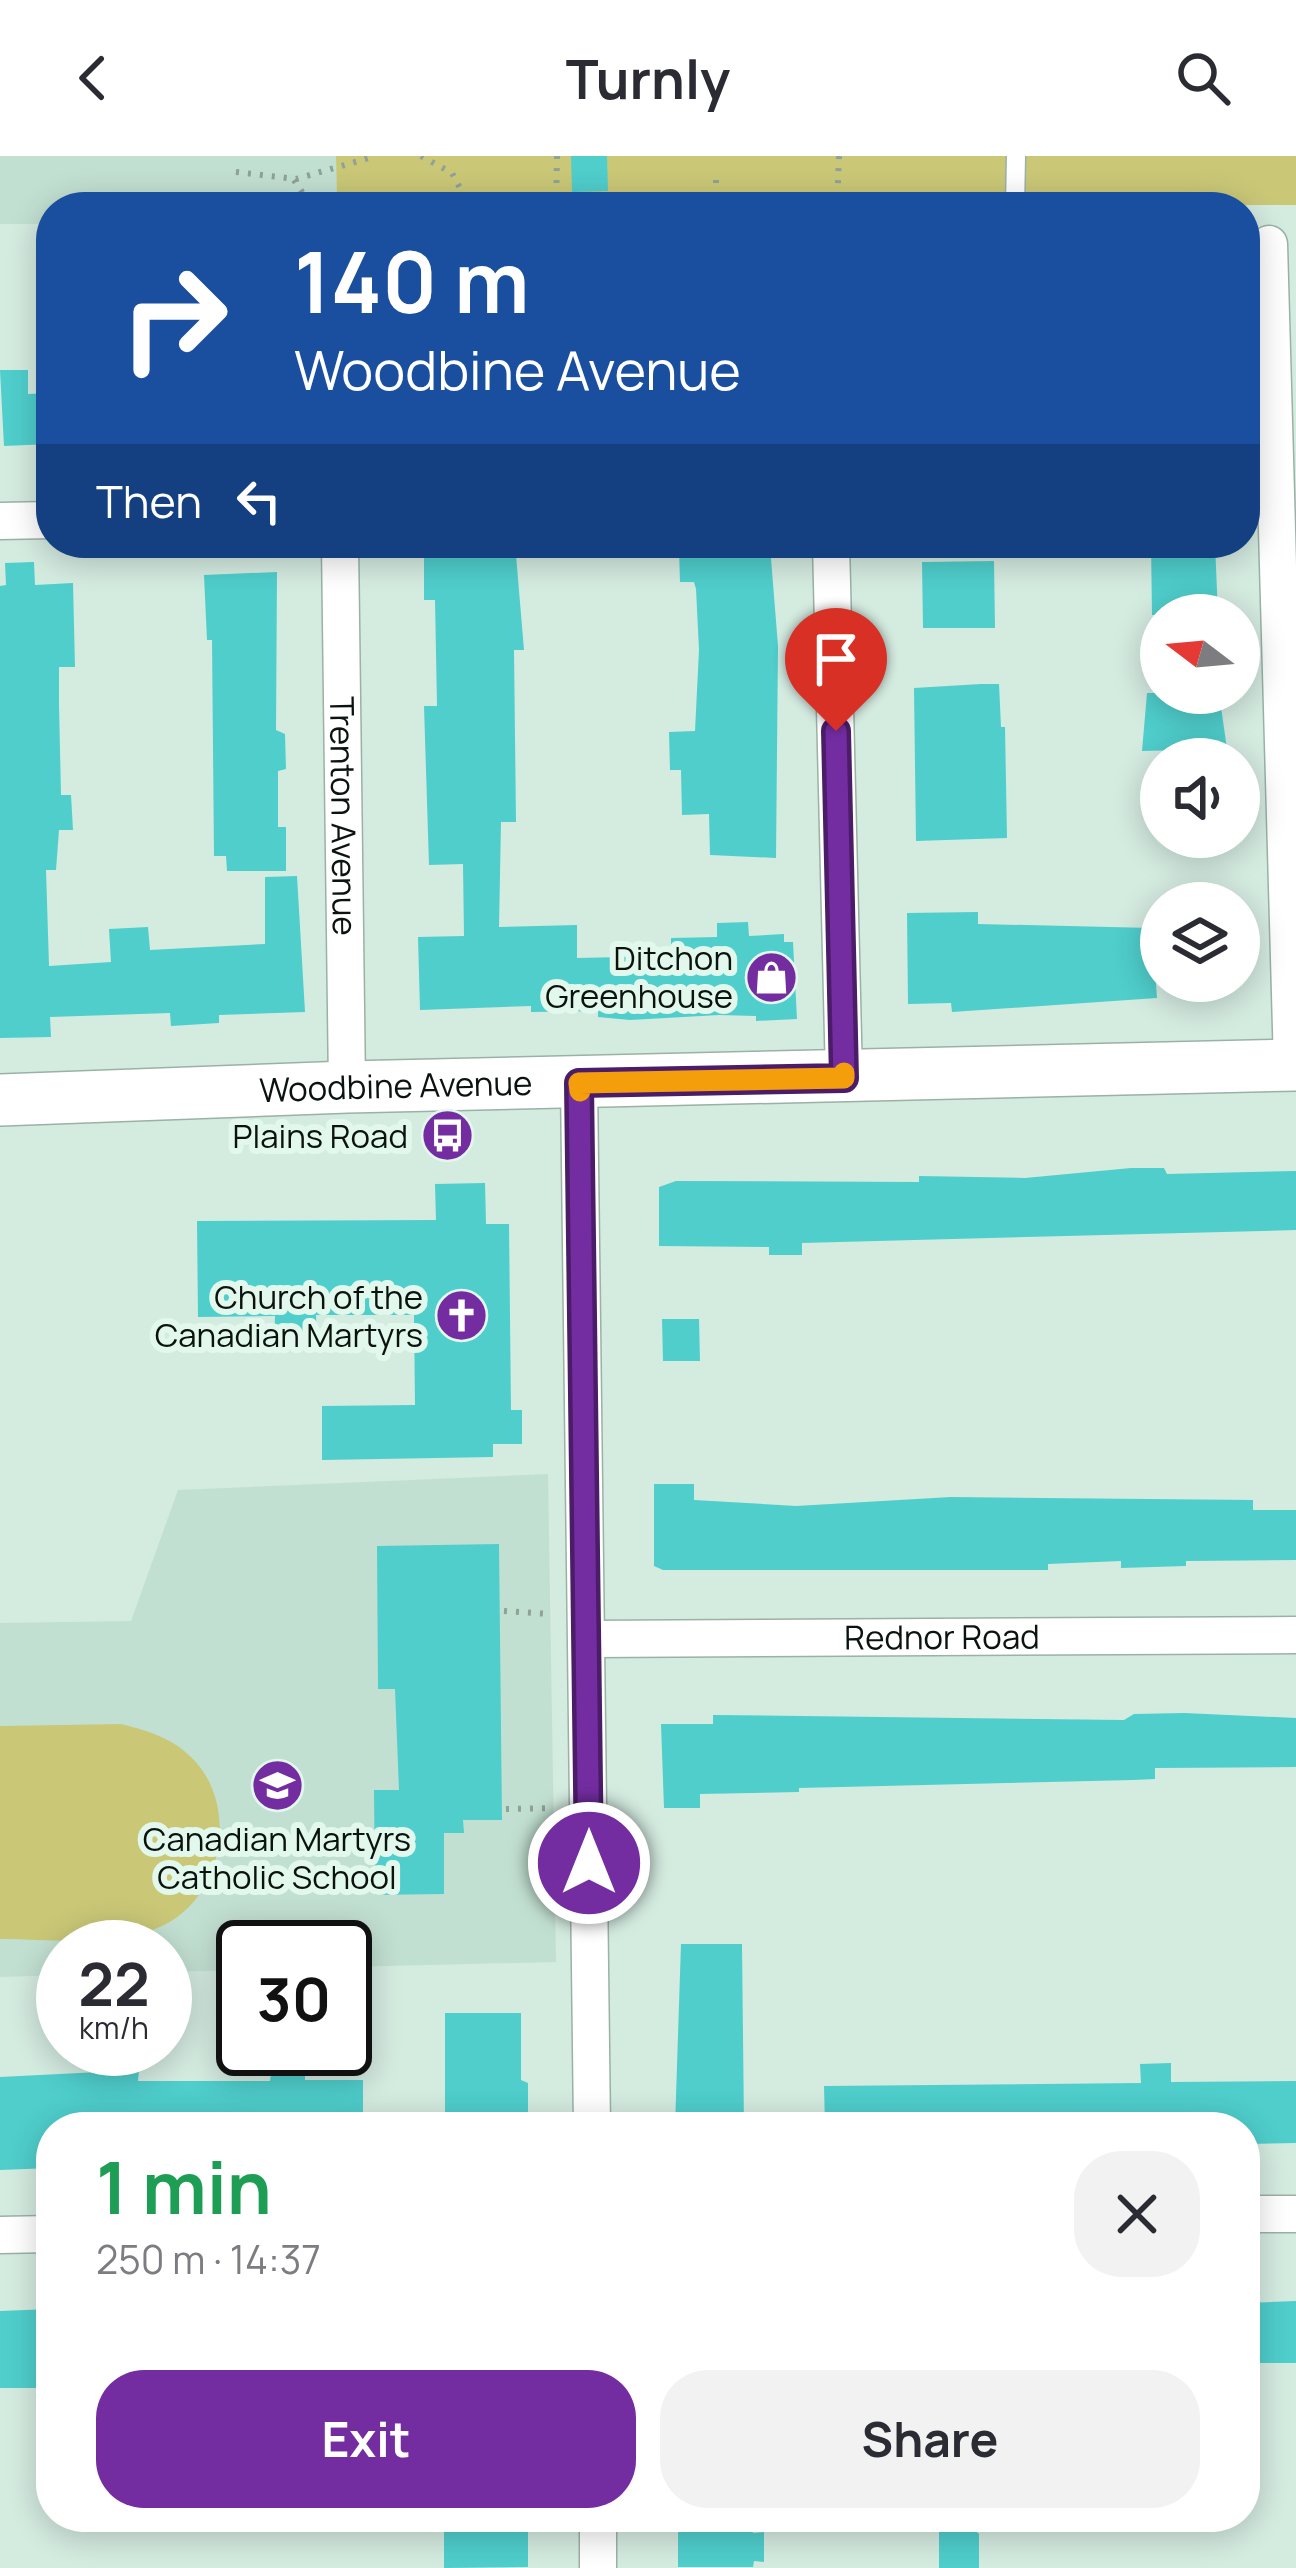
<!DOCTYPE html>
<html lang="en">
<head>
<meta charset="utf-8">
<style>
	:root { --surface:#fff; --page:#f2f2f3; --text:#2b2b33; --muted:#7c7c81; --accent:#732da1 }
	body { margin:0; font-family:Manrope,sans-serif; background:var(--page); color:var(--text); height:100vh; display:flex; flex-direction:column; font-size:45px; white-space:nowrap }
	* { box-sizing:border-box; margin:0 }
	p { font-size:39px; color:var(--muted) }
	.icon { flex:none; width:66px; height:66px; fill:none; stroke:currentColor; stroke-width:2; stroke-linecap:round; stroke-linejoin:round }
	.map { position:relative; flex:1; overflow:hidden }
	.panel { position:absolute; left:36px; top:1956px; width:1224px; height:420px; display:flex; flex-direction:column; background:var(--surface); border-radius:48px; box-shadow:0 6px 30px #0003 }
	.panel>* { flex:none }
	.banner { position:absolute; left:36px; top:36px; width:1224px; height:366px; border-radius:48px; box-shadow:0 6px 30px #0003; background:#1a4fa0; color:#fff; overflow:hidden }
	.needle { width:78px; rotate:286deg }
	.buttons { position:absolute; left:1140px; top:438px; display:grid; gap:24px }
	.buttons a { display:grid; place-items:center; width:120px; height:120px; border-radius:50%; background:var(--surface); box-shadow:0 6px 30px #0003; font-size:60px }
	.speed { position:absolute; left:36px; top:1764px; display:flex; gap:24px; font-size:60px; font-weight:700; text-align:center }
	.speed>* { display:grid; place-content:center; width:156px; height:156px; border-radius:50%; background:var(--surface); box-shadow:0 6px 30px #0003; line-height:1 }
	.speed small { font-size:30px; font-weight:400 }
	.speed .limit { border:6px solid #111; border-radius:18px; background:#fff; color:#111 }
	.pin { position:absolute; display:grid; place-items:center; width:102px; height:102px; color:#fff; margin:-123px -51px; border-radius:50% 50% 50% 0; rotate:-45deg; box-shadow:0 0 12px #0007 }
	.pin .icon { rotate:45deg }
	.me { position:absolute; width:132px; margin:-66px; rotate:0deg; stroke-linejoin:round; filter:drop-shadow(0 0 9px #0008) }
	.turn { display:flex; align-items:center; gap:42px; height:252px; padding:0 60px; font-size:54px }
	.turn .icon { width:156px; height:156px; stroke-width:2.5 }
	.turn b { display:block; font-size:84px; line-height:102px }
	.then { display:flex; align-items:center; height:114px; padding:0 60px; background:#0003; gap:24px; font-size:45px }
	.round { display:grid; place-items:center; flex:none; width:126px; height:126px; border-radius:48px; background:var(--page) }
	.overview { display:flex; align-items:center; justify-content:space-between; height:204px; padding:0 60px }
	h1 { font-size:72px; font-weight:700; line-height:90px; color:#1e9e55 }
	.button { display:flex; gap:24px; margin-top:auto; padding:24px 60px }
	.button a { flex:1; height:138px; border-radius:48px; background:var(--accent); color:#fff; font-size:48px; font-weight:700; line-height:138px; text-align:center }
	.button a+a { background:var(--page); color:var(--text) }
	header { display:flex; justify-content:space-between; align-items:center; height:156px; padding:0 60px; background:var(--surface); font-size:54px; font-weight:700 }
	.map>svg:first-child { display:block }
</style>
</head>
<body>
<header><svg class="icon" aria-label="back" viewBox="0 0 24 24"><path d="M15 5l-7 7 7 7"/></svg>Turnly<svg class="icon" aria-label="search" viewBox="0 0 24 24"><circle cx="10" cy="10" r="6"/><path d="M15 15l6 6"/></svg></header>
<div class="map">
<svg width="1296" height="2412" viewBox="0 0 1296 2412">
	<rect width="100%" height="100%" fill="#d4ebe0"/>
	<g fill="#c2e0d2">
		<polygon points="0,0 336,0 337,51 51,51 51,68 0,68"/>
		<polygon points="548,1318 556,1806 345,1811 345,1791 243,1791 243,1814 165,1816 165,1791 63,1791 63,1819 0,1821 0,1467 131,1465 178,1334"/>
	</g>
	<g fill="#cac877">
		<polygon points="336,0 1296,0 1296,49 337,51"/>
		<path d="M121,1568c28,7 52,14 73,36 47,50 27,145 -39,169 -47,18 -105,10 -155,10v-213z"/>
	</g>
	<g fill="#4fcecc">
		<polygon points="571,0 607,0 608,35 572,36"/>
		<polygon points="0,214 28,214 28,238 51,237 51,288 4,290"/>
		<polygon points="424,387 515,387 524,494 514,494 516,666 501,666 499,771 577,769 577,802 671,800 671,782 717,781 717,767 748,766 749,780 784,778 784,786 793,786 797,863 756,865 756,860 719,859 630,864 598,861 598,855 531,856 531,850 420,854 418,781 464,780 463,708 429,709 424,550 437,550 435,444 424,444"/>
		<polygon points="1151,387 1215,387 1218,459 1152,459"/>
		<polygon points="770,390 778,490 776,702 710,699 709,658 682,659 681,614 670,614 669,576 695,575 699,494 696,433 694,426 680,426 679,394"/>
		<polygon points="994,405 995,472 923,472 922,406"/>
		<polygon points="34,406 35,429 73,427 75,511 59,511 59,549 61,639 71,639 73,674 59,674 56,714 46,714 49,810 111,806 109,773 148,771 150,794 265,788 265,721 297,720 305,856 219,859 219,867 171,870 170,857 50,861 51,881 0,882 0,430 6,429 5,407"/>
		<polygon points="277,416 276,574 285,578 286,613 278,615 278,671 286,671 286,715 227,715 226,700 214,700 212,484 207,484 204,419"/>
		<polygon points="981,528 999,528 1001,571 1005,571 1007,682 916,685 914,532"/>
		<polygon points="1147,537 1219,537 1227,593 1142,595"/>
		<polygon points="978,756 978,768 1152,772 1157,842 952,856 951,847 908,848 907,757"/>
		<polygon points="1131,1012 1164,1012 1167,1018 1296,1015 1296,1074 802,1087 802,1099 769,1099 769,1091 659,1090 659,1031 676,1025 919,1026 919,1020 1025,1022"/>
		<polygon points="485,1027 486,1068 509,1068 511,1254 522,1254 522,1288 493,1288 493,1301 322,1304 322,1250 415,1249 414,1159 316,1159 317,1186 274,1187 275,1160 198,1161 197,1065 436,1064 435,1028"/>
		<polygon points="662,1163 699,1163 700,1205 663,1205"/>
		<polygon points="654,1328 694,1328 694,1344 796,1350 951,1341 1253,1344 1253,1354 1296,1354 1296,1404 1186,1405 1186,1410 1121,1412 1121,1405 1048,1408 1048,1414 663,1414 654,1410"/>
		<polygon points="499,1388 502,1664 463,1664 464,1677 444,1677 444,1738 375,1739 374,1634 399,1634 395,1533 378,1533 377,1390"/>
		<polygon points="1184,1557 1296,1562 1296,1611 1155,1612 1155,1623 1133,1624 799,1632 799,1636 700,1638 700,1652 664,1652 661,1568 713,1568 713,1559 1124,1564 1134,1558"/>
		<polygon points="681,1788 742,1788 744,1971 675,1971"/>
		<polygon points="445,1857 521,1857 521,1924 528,1927 528,1960 522,1960 522,1971 445,1971"/>
		<polygon points="1171,1907 1171,1926 1296,1925 1296,1987 1245,1988 1245,1971 825,1971 824,1930 1141,1927 1140,1908"/>
		<polygon points="272,1911 305,1911 305,1924 363,1924 363,1971 51,1971 51,2012 0,2014 0,1921 139,1914 138,1925 270,1925"/>
		<polygon points="1296,2145 1296,2207 1245,2207 1245,2147"/>
		<polygon points="51,2153 51,2232 0,2232 0,2155"/>
		<polygon points="939,2368 968,2368 979,2378 979,2412 939,2412"/>
		<polygon points="528,2370 528,2411 444,2412 444,2371"/>
		<polygon points="753,2370 753,2377 764,2376 764,2406 754,2405 753,2411 678,2411 678,2372"/>
	</g>
	<g fill="none" stroke-linecap="round" stroke-linejoin="round">
		<defs>
			<polyline id="service" points="1015,51 1016,0"/>
			<g id="minor">
				<polyline points="1269,88 1292,909"/>
				<polyline points="0,365 51,364"/>
				<path id="s1" d="M340,387l7,544"/>
				<polyline points="831,387 844,922"/>
				<polyline points="579,927 592,1971"/>
				<path id="s2" d="M588,1483l708,-4"/>
				<polyline points="1245,2058 1296,2058"/>
				<polyline points="0,2079 51,2078"/>
				<polyline points="598,2361 598,2412"/>
			</g>
			<g id="secondary">
				<path id="s3" d="M0,944l347,-13 949,-22"/>
			</g>
		</defs>
		<use href="#service" stroke="#9bb1a6" stroke-width="21"/>
		<use href="#minor" stroke="#9bb1a6" stroke-width="39"/>
		<use href="#secondary" stroke="#9bb1a6" stroke-width="54"/>
		<g stroke="#8fa198" stroke-width="6" stroke-dasharray="3 9" stroke-linecap="butt">
			<polyline points="421,0 452,17 470,51"/>
			<polyline points="236,16 296,23 376,0"/>
			<polyline points="294,24 312,51"/>
			<polyline points="556,51 557,0"/>
			<polyline points="716,51 716,17"/>
			<polyline points="837,51 839,0"/>
			<polyline points="504,1455 549,1458"/>
			<polyline points="506,1653 551,1652"/>
		</g>
		<use href="#service" stroke="#fff" stroke-width="18"/>
		<use href="#minor" stroke="#fff" stroke-width="36"/>
		<use href="#secondary" stroke="#fff" stroke-width="51"/>
	</g>
	<g fill="none" stroke-linecap="round" stroke-linejoin="round">
		<defs>
			<polyline id="route" points="589,1707 579,927 844,922 836,575"/>
		</defs>
		<use href="#route" stroke="#4b1d69" stroke-width="30"/>
		<use href="#route" stroke="#732da1" stroke-width="21"/>
		<polyline stroke="#f59e0b" stroke-width="21" points="580,935 579,927 844,922 844,917"/>
	</g>
	<defs>
		<symbol id="shop-disc" viewBox="-11 -11 22 22"><circle r="9.5" fill="#732da1" stroke="#e2f8ed"/><path d="M-5-2.5h2.3a2.7 3.5 0 0 1 5.4 0H5L5.5 6h-11ZM-1.5-2.5h3a1.5 2.3 0 0 0-3 0Z" fill="#fff"/></symbol>
		<symbol id="bus-disc" viewBox="-11 -11 22 22"><circle r="9.5" fill="#732da1" stroke="#e2f8ed"/><path d="M-5-6H5V4H4V6H2V4H-2V6H-4V4H-5ZM-3.5-4V0h7V-4ZM-3.5 1.2v1.5H-2V1.2ZM2 1.2v1.5H3.5V1.2Z" fill="#fff"/></symbol>
		<symbol id="church-disc" viewBox="-11 -11 22 22"><circle r="9.5" fill="#732da1" stroke="#e2f8ed"/><path d="M-1.2-6h2.4v3.5h3.3v2.4h-3.3V6h-2.4V-.1h-3.3v-2.4h3.3Z" fill="#fff"/></symbol>
		<symbol id="school-disc" viewBox="-11 -11 22 22"><circle r="9.5" fill="#732da1" stroke="#e2f8ed"/><path d="M0-5L7-2L0 1L-7-2ZM-4 1L0 2.5L4 1V4Q0 6-4 4Z" fill="#fff"/></symbol>
	</defs>
	<g fill-rule="evenodd">
		<use href="#shop-disc" x="742" y="792" width="59" height="59"/>
		<use href="#bus-disc" x="418" y="950" width="59" height="59"/>
		<use href="#church-disc" x="432" y="1130" width="59" height="59"/>
		<use href="#school-disc" x="248" y="1600" width="59" height="59"/>
	</g>
	<g text-anchor="middle" stroke-width="12" stroke-linejoin="round" paint-order="stroke">
		<g font-size="33" fill="#0b130f" stroke="#e2f8ed">
			<text dy="12" stroke="none"><textPath href="#s1" startOffset="273">Trenton Avenue</textPath></text>
			<text dy="12" stroke="none"><textPath href="#s3" startOffset="396">Woodbine Avenue</textPath></text>
			<text dy="12" stroke="none"><textPath href="#s2" startOffset="354">Rednor Road</textPath></text>
		</g>
		<g font-size="33" fill="#0b130f" stroke="#e2f8ed" text-anchor="end">
			<text x="733" y="814">Ditchon<tspan x="733" dy="38">Greenhouse</tspan></text>
			<text x="408" y="992">Plains Road</text>
			<text x="423" y="1153">Church of the<tspan x="423" dy="38">Canadian Martyrs</tspan></text>
			<text x="277" y="1695" text-anchor="middle">Canadian Martyrs<tspan x="277" dy="38">Catholic School</tspan></text>
		</g>
	</g>
</svg>
<div class="buttons">
<a><svg class="needle" viewBox="-14 -14 28 28"><path d="M0-13l5 13h-10z" fill="#e53935"/><path d="M0 13l5-13h-10z" fill="#7c7c81"/></svg></a>
<a><svg class="icon" aria-label="sound" viewBox="0 0 24 24"><path d="M4 9h4l5-4v14l-5-4H4zM17 9q2 3 0 6"/></svg></a>
<a><svg class="icon" aria-label="layers" viewBox="0 0 24 24"><path d="M12 4l9 5-9 5-9-5zM3 14l9 5 9-5"/></svg></a>
</div>
<div class="speed"><div>22<small>km/h</small></div><div class="limit">30</div></div>
<div class="pin" style="left:836px;top:575px;background:#d93025"><svg class="icon" aria-label="arrive" viewBox="0 0 24 24"><path d="M6 21V4h12l-3 4 3 4H6"/></svg></div>
<svg class="me" style="left:589px;top:1707px" viewBox="-20 -20 40 40"><circle r="17" fill="#732da1" stroke="#fff" stroke-width="3"/><path d="M0-11L8 9 0 5-8 9z" fill="#fff"/></svg>
<div class="banner">
<div class="turn"><svg class="icon" aria-label="right" viewBox="0 0 24 24"><path d="M7 20v-9h11M14 6l5 5-5 5"/></svg><div><b>140 m</b>Woodbine Avenue</div></div>
<div class="then">Then<svg class="icon" aria-label="left" viewBox="0 0 24 24"><path d="M17 20v-9H6M10 6l-5 5 5 5"/></svg></div>
</div>
<section class="panel">
<div class="overview"><div><h1>1 min</h1><p>250 m · 14:37</p></div><a class="round"><svg class="icon" aria-label="close" viewBox="0 0 24 24"><path d="M6 6l12 12M18 6L6 18"/></svg></a></div>
<div class="button"><a>Exit</a><a>Share</a></div>
</section>
</div>
</body>
</html>
